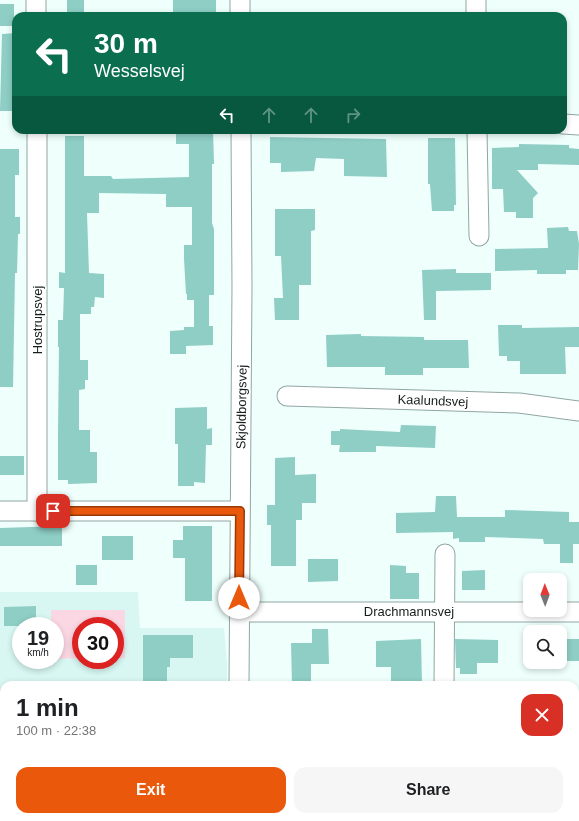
<!DOCTYPE html>
<html lang="en">
<head>
<meta charset="utf-8">
<style>
	:root { --surface:#fff; --page:#f6f6f6; --text:#202124; --muted:#757577; --accent:#ea580c }
	body { margin:0; font-family:Arial,sans-serif; background:var(--page); color:var(--text); height:100vh; display:flex; flex-direction:column; font-size:15px; white-space:nowrap }
	* { box-sizing:border-box; margin:0 }
	p { font-size:13px; color:var(--muted) }
	.icon { flex:none; width:22px; height:22px; fill:none; stroke:currentColor; stroke-width:2; stroke-linecap:round; stroke-linejoin:round }
	.map { position:relative; flex:1; overflow:hidden }
	.details { position:absolute; left:0px; top:681px; width:579px; height:140px; display:flex; flex-direction:column; background:var(--surface); border-radius:12px 12px 0 0; box-shadow:0 2px 6px #0003 }
	.details>* { flex:none }
	.banner { position:absolute; left:12px; top:12px; width:555px; height:122px; border-radius:12px; box-shadow:0 2px 6px #0003; background:#0b6e4f; color:#fff; overflow:hidden }
	.needle { width:26px; rotate:359deg }
	.tools { position:absolute; left:523px; top:573px; display:grid; gap:8px }
	.tools a { display:grid; place-items:center; width:44px; height:44px; border-radius:8px; background:var(--surface); box-shadow:0 2px 6px #0003; font-size:20px }
	.speed { position:absolute; left:12px; top:617px; display:flex; gap:8px; font-size:20px; font-weight:700; text-align:center }
	.speed>* { display:grid; place-content:center; width:52px; height:52px; border-radius:50%; background:var(--surface); box-shadow:0 2px 6px #0003; line-height:1 }
	.speed small { font-size:10px; font-weight:400 }
	.speed .limit { border:6px solid #d22; background:#fff; color:#111 }
	.pin { position:absolute; display:grid; place-items:center; width:34px; height:34px; color:#fff; margin:-17px; border-radius:8px; box-shadow:0 2px 6px #0006 }
	.me { position:absolute; width:44px; margin:-22px; rotate:0deg; stroke-linejoin:round; filter:drop-shadow(0 0 3px #0008) }
	.turn { display:flex; align-items:center; gap:14px; height:84px; padding:0 16px; font-size:18px }
	.turn .icon { width:52px; height:52px; stroke-width:2.5 }
	.turn b { display:block; font-size:28px; line-height:34px }
	.lanes { display:flex; align-items:center; height:38px; padding:0 16px; background:#0003; justify-content:center; gap:20px; direction:ltr }
	.lanes .off { opacity:.35 }
	.round { display:grid; place-items:center; flex:none; width:42px; height:42px; border-radius:12px; background:var(--page) }
	.head { display:flex; align-items:center; justify-content:space-between; height:68px; padding:0 16px }
	h1 { font-size:24px; font-weight:700; line-height:30px }
	.action { display:flex; gap:8px; margin-top:auto; padding:8px 16px }
	.action a { flex:1; height:46px; border-radius:12px; background:var(--accent); color:#fff; font-size:16px; font-weight:700; line-height:46px; text-align:center }
	.action a+a { background:var(--page); color:var(--text) }
	.map>svg:first-child { display:block }
</style>
</head>
<body>
<div class="map">
<svg width="579" height="821" viewBox="0 0 579 821">
	<rect width="100%" height="100%" fill="#eefffc"/>
	<path fill="#d8f7f2" fill-rule="evenodd" d="M0,592h138l2,36h84l3,36v21h-223v132h222v4h-226zM21,626h34v34h-34zM81,626h34v34h-34z"/>
	<polygon fill="#fbd7e4" points="51,610 125,610 125,658 115,658 115,626 81,626 81,658 55,659 55,626 51,626"/>
	<g fill="#8ecec5">
		<rect x="67" y="0" width="17" height="16"/>
		<rect x="173" y="0" width="43" height="16"/>
		<rect x="0" y="4" width="14" height="22"/>
		<polygon points="16,33 16,111 0,111 2,34"/>
		<polygon points="176,130 213,130 214,164 212,164 212,223 214,229 214,295 209,295 209,326 213,326 213,345 186,346 186,354 170,354 170,331 184,330 184,327 194,327 194,300 187,300 187,294 186,294 184,259 184,245 192,245 192,207 166,207 166,194 99,193 99,213 87,213 89,273 104,274 104,298 95,297 94,307 91,307 91,314 80,314 80,360 88,360 88,380 85,380 85,389 79,390 79,430 90,430 90,452 97,452 97,483 68,484 68,480 58,480 58,433 59,347 58,347 58,320 63,320 64,288 59,288 59,272 65,273 65,136 84,136 84,176 111,176 113,179 189,177 189,144 176,144"/>
		<polygon points="270,137 386,139 387,177 344,176 344,159 316,158 314,171 281,172 281,163 270,163"/>
		<polygon points="428,138 455,138 456,205 454,205 454,211 432,211 430,184 428,184"/>
		<polygon points="519,144 569,145 569,148 579,149 579,165 538,164 538,170 517,170 538,193 533,198 533,218 516,218 516,212 504,212 503,189 492,189 492,148 519,147"/>
		<polygon points="0,149 19,149 19,175 15,175 15,217 20,217 20,234 18,234 17,273 15,273 13,387 0,387"/>
		<polygon points="275,209 315,209 315,230 311,231 311,285 299,285 299,320 275,320 274,298 283,298 281,256 275,256"/>
		<polygon points="568,227 569,231 577,231 579,244 578,270 566,270 566,274 537,274 537,270 495,271 495,249 548,248 547,228"/>
		<polygon points="456,269 456,273 491,273 491,290 436,291 436,320 424,320 422,270"/>
		<polygon points="498,325 522,325 522,328 579,327 579,347 565,347 566,374 520,374 520,361 507,361 507,356 499,356"/>
		<polygon points="361,334 361,336 424,337 424,340 468,340 469,368 423,368 423,375 385,375 385,367 327,367 326,335"/>
		<polygon points="207,407 207,429 212,428 212,445 206,445 205,483 194,482 194,486 178,486 178,444 175,444 175,408"/>
		<polygon points="401,425 436,426 435,448 376,446 376,452 339,452 340,445 331,445 331,431 340,431 340,429 400,432"/>
		<rect x="0" y="456" width="24" height="19"/>
		<polygon points="295,457 295,475 316,474 316,503 302,503 302,520 296,520 296,566 271,566 271,525 267,525 267,505 275,505 275,458"/>
		<polygon points="436,496 456,496 457,517 505,517 505,510 569,512 569,522 579,522 579,544 573,544 573,563 560,563 560,544 544,544 543,539 485,537 485,542 459,542 459,538 453,539 453,532 396,533 396,513 435,512"/>
		<polygon points="62,526 62,546 0,546 0,528"/>
		<polygon points="183,526 212,526 212,601 185,601 185,558 173,558 173,540 183,540"/>
		<rect x="102" y="536" width="31" height="24"/>
		<polygon points="308,559 338,559 338,581 308,582"/>
		<rect x="76" y="565" width="21" height="20"/>
		<polygon points="390,565 406,566 406,573 419,573 419,599 390,599"/>
		<polygon points="485,570 485,590 462,590 462,571"/>
		<polygon points="36,606 36,626 4,626 4,607"/>
		<polygon points="312,629 328,629 329,664 311,664 311,685 292,685 291,643 312,643"/>
		<polygon points="143,635 193,635 193,658 170,658 170,667 167,667 167,685 143,685"/>
		<polygon points="421,639 422,685 391,685 391,667 376,667 376,641"/>
		<polygon points="455,639 498,640 498,663 477,663 477,674 460,674 460,668 456,668"/>
		<rect x="560" y="639" width="19" height="22"/>
	</g>
	<g fill="none" stroke-linecap="round" stroke-linejoin="round">
		<defs>
			<g id="street">
				<polyline points="36,0 36,16"/>
				<polyline points="240,0 240,16"/>
				<polyline points="476,0 476,16"/>
				<polyline points="563,124 579,125"/>
				<polyline points="37,130 37,511"/>
				<polyline points="477,130 479,236"/>
				<polyline points="287,396 519,403 579,411"/>
				<polyline points="0,511 240,511"/>
				<polyline points="239,612 579,612"/>
				<polyline points="239,685 242,287 241,130"/>
				<polyline points="444,685 445,554"/>
				<polyline points="238,821 238,817"/>
				<polyline points="444,821 444,817"/>
			</g>
		</defs>
		<use href="#street" stroke="#91a6a2" stroke-width="21"/>
		<use href="#street" stroke="#fff" stroke-width="19"/>
	</g>
	<g fill="none" stroke-linecap="round" stroke-linejoin="round">
		<defs>
			<polyline id="route" points="53,511 240,511 239,598"/>
		</defs>
		<use href="#route" stroke="#983908" stroke-width="10"/>
		<use href="#route" stroke="#ea580c" stroke-width="7"/>
	</g>
	<g text-anchor="middle" stroke-width="3" stroke-linejoin="round" paint-order="stroke">
		<g font-size="13" fill="#161e1c" stroke="#fff">
			<text transform="translate(37 320) rotate(-90)" y="5">Hostrupsvej</text>
			<text transform="translate(433 400) rotate(2)" y="5">Kaalundsvej</text>
			<text transform="translate(241 407) rotate(-89)" y="5">Skjoldborgsvej</text>
			<text x="409" y="616">Drachmannsvej</text>
		</g>
	</g>
</svg>
<div class="tools">
<a><svg class="needle" viewBox="-14 -14 28 28"><path d="M0-13l5 13h-10z" fill="#e53935"/><path d="M0 13l5-13h-10z" fill="#757577"/></svg></a>
<a><svg class="icon" aria-label="search" viewBox="0 0 24 24"><circle cx="10" cy="10" r="6"/><path d="M15 15l6 6"/></svg></a>
</div>
<div class="speed"><div>19<small>km/h</small></div><div class="limit">30</div></div>
<div class="pin" style="left:53px;top:511px;background:#d93025"><svg class="icon" aria-label="arrive" viewBox="0 0 24 24"><path d="M6 21V4h12l-3 4 3 4H6"/></svg></div>
<svg class="me" style="left:239px;top:598px" viewBox="-20 -20 40 40"><circle r="19" fill="#fff"/><path d="M0-13L10 11 0 6-10 11z" fill="#ea580c"/></svg>
<div class="banner">
<div class="turn"><svg class="icon" aria-label="left" viewBox="0 0 24 24"><path d="M17 20v-9H6M10 6l-5 5 5 5"/></svg><div><b>30 m</b>Wesselsvej</div></div>
<div class="lanes"><svg class="icon" aria-label="left" viewBox="0 0 24 24"><path d="M17 20v-9H6M10 6l-5 5 5 5"/></svg><svg class="icon off" aria-label="ahead" viewBox="0 0 24 24"><path d="M12 20V5M6 11l6-6 6 6"/></svg><svg class="icon off" aria-label="ahead" viewBox="0 0 24 24"><path d="M12 20V5M6 11l6-6 6 6"/></svg><svg class="icon off" aria-label="right" viewBox="0 0 24 24"><path d="M7 20v-9h11M14 6l5 5-5 5"/></svg></div>
</div>
<section class="details">
<div class="head"><div><h1>1 min</h1><p>100 m · 22:38</p></div><a class="round" style="background:#d93025;color:#fff"><svg class="icon" aria-label="close" viewBox="0 0 24 24"><path d="M6 6l12 12M18 6L6 18"/></svg></a></div>
<div class="action"><a>Exit</a><a>Share</a></div>
</section>
</div>
</body>
</html>
